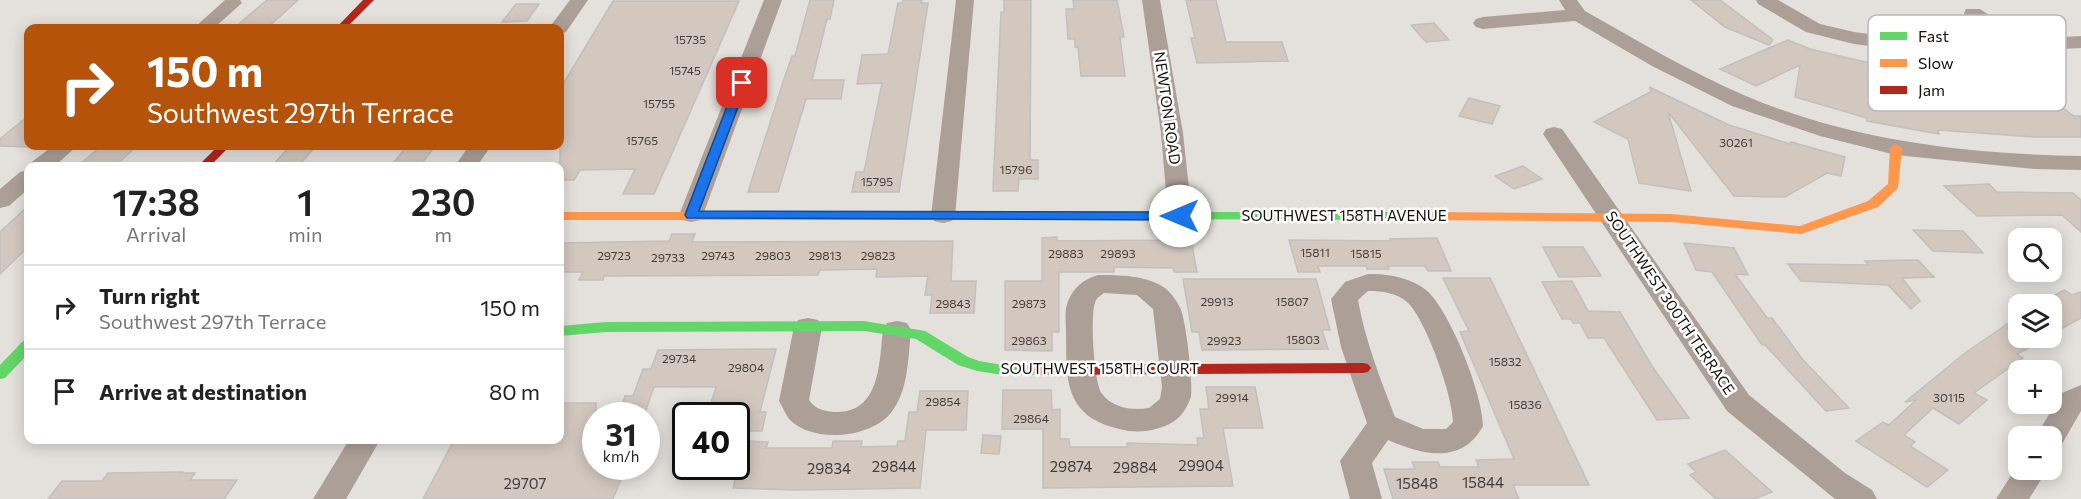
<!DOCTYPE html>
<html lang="en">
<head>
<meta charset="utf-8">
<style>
	:root { --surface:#fff; --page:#f2f2f2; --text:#222; --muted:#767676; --line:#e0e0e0 }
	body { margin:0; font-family:Commissioner,sans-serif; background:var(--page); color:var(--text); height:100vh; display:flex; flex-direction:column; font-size:22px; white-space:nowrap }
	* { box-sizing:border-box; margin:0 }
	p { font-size:20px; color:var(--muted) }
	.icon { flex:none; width:33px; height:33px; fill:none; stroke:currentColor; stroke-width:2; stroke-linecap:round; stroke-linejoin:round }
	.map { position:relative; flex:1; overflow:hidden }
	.sheet { position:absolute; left:24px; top:162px; width:540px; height:282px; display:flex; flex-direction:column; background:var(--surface); border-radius:12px; box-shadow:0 3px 15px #0003 }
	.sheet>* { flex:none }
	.hud { position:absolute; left:24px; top:24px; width:540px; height:126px; border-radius:12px; box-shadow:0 3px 15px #0003; background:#b45309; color:#fff; overflow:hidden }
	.buttons { position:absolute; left:2008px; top:228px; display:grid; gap:12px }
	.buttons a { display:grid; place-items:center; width:54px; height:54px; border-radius:12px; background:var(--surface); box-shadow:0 3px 15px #0003; font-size:30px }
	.speed { position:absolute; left:582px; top:402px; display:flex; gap:12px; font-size:30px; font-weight:700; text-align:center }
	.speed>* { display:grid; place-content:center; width:78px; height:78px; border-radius:50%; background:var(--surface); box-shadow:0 3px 15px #0003; line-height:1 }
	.speed small { font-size:15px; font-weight:400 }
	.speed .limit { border:3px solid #111; border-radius:9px; background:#fff; color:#111 }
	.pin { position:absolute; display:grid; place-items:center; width:51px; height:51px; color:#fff; margin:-26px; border-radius:12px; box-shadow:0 3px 9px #0006 }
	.me { position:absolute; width:66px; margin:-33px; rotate:270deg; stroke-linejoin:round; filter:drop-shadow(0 0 4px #0008) }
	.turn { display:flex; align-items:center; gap:21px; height:126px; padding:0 24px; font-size:27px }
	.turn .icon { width:78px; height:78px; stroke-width:2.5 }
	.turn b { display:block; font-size:42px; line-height:51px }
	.eta { display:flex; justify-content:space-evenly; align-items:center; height:102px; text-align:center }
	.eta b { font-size:36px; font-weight:600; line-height:42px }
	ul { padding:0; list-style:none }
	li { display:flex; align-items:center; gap:18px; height:84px; padding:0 24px; border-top:2px solid var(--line) }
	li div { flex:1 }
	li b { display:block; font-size:22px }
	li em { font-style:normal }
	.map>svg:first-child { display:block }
</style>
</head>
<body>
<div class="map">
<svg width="2081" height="499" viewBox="0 0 2081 499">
	<rect width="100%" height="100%" fill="#e4e0dc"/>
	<g fill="#d3c8bf" stroke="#c2bfbc" stroke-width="1.5">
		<polygon points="267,0 298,0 267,28 234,28"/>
		<polygon points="810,0 834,0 830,19 827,19 812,80 844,80 841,99 806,99 778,192 748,192 784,79 792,56 795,56"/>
		<polygon points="903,0 922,0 921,3 928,3 899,192 852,192 856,172 864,172 882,83 857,84 862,55 888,54 898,3 902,3"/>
		<polygon points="1004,0 1031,0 1030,160 1038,160 1038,179 1019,179 1018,191 993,191 1001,12 1004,12"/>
		<polygon points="1073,0 1117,0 1124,37 1120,37 1125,76 1081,76 1078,47 1075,47 1075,39 1068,39 1066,9 1074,9"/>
		<polygon points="1186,0 1216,0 1226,42 1282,42 1288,61 1197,63 1191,38 1195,38"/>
		<polygon points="1691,0 1720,0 1773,40 1769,45 1725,27"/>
		<polygon points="613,1 739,1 654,194 623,194 635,169 580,170 574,180 560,180 560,89"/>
		<polygon points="516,4 539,4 527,21 502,22"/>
		<polygon points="1434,23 1449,40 1426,42 1411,25"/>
		<polygon points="1788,40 1810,49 1878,65 1985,81 1971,71 2014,73 2074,116 2081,116 2081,137 2034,137 1938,130 1939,134 1867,121 1867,118 1795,97 1800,65 1756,86 1720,69"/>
		<polygon points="1649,87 1729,125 1790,144 1791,142 1845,157 1841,176 1827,173 1785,197 1734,196 1668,112 1691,191 1639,183 1628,139 1594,122 1652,91"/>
		<polygon points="1469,98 1500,106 1492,124 1459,116"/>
		<polygon points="28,116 28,147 0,146 0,139"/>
		<polygon points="101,146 137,146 115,166 78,166"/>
		<polygon points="290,146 316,146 298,166 272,166"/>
		<polygon points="407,146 435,146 420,166 391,166"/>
		<polygon points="1523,166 1542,179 1514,189 1495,176"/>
		<polygon points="1989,184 1997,192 2073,193 2081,200 2081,232 2062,215 1977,216 1944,186"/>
		<polygon points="28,206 28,247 0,274 0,232"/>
		<polygon points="1913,230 1963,231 1983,253 1933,251"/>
		<polygon points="672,234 695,234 692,242 953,241 951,281 976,281 974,313 930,313 932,295 925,295 928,276 876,277 877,269 820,270 818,275 604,276 603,280 579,280 583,272 560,272 560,243 669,241"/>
		<polygon points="1057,237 1057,241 1191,240 1197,272 1174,272 1173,268 1114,267 1114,272 1059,272 1059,332 1052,332 1052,351 1005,350 1005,281 1042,281 1042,238"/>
		<polygon points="1437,238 1451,271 1428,271 1425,266 1388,266 1389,269 1367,269 1366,266 1318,266 1320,272 1298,272 1289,240 1391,241 1390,239"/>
		<polygon points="1684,243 1734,248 1748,275 1735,274 1767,318 1772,318 1804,361 1849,408 1826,411 1765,345 1762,345 1712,272 1696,270"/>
		<polygon points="1543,247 1583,247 1601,276 1559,277"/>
		<polygon points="1918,260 1934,277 1902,278 1920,301 1911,309 1888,285 1801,281 1788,264 1869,265 1865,261"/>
		<polygon points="1443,278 1490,278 1589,485 1513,485 1519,499 1393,499 1384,469 1415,469 1412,462 1438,462 1440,467 1479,467 1476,460 1514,459 1460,332 1469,331"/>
		<polygon points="1183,279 1316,279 1330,330 1322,330 1328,349 1202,350 1199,332 1192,332"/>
		<polygon points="1572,281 1588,311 1620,312 1652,366 1689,418 1657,420 1604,338 1588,338 1580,323 1573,323 1571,319 1562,319 1542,282"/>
		<polygon points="2064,290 2072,295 2081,292 2081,318 2052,334 2052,304 2039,304"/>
		<polygon points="2019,316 2019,338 2047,338 2017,354 2023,358 1974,393 1987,400 1959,424 1933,408 1904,435 1915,442 1910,446 1948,470 1927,487 1856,441 1883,422 1889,425 1916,400 1905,402 1965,353"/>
		<polygon points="776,349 760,412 766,412 762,431 736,431 736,416 707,416 716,387 654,387 644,416 618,416 625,396 633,396 643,369 651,369 658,350"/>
		<polygon points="1206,387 1255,387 1263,428 1223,428 1233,486 1043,488 1043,429 1002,429 1003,390 1051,390 1052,410 1060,409 1060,439 1069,439 1070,447 1127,447 1127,443 1198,445 1197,438 1204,438 1200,409 1209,409"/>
		<polygon points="920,391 968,391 966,430 926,430 920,488 796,490 733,488 746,441 768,442 766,448 832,448 833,441 862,441 861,447 897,446 898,441 905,441 909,412 917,412"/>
		<polygon points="560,403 596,403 596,466 626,466 613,499 423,499 454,440 560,440"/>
		<polygon points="983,435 1001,436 999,454 981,453"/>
		<polygon points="1725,450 1772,492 1754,499 1716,499 1690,475 1696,472 1688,464"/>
		<polygon points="182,472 181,473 195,473 190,480 237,480 224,499 48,499 62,481 102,481 108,473"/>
	</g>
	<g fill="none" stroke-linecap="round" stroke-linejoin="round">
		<g fill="#ac9f97" fill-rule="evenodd">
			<polygon points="225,0 240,0 242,3 214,28 194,28"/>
			<polygon points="570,0 588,0 566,32 560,34 560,28 549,28"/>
			<polygon points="764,0 782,0 703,215 700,220 691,222 682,220 679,215"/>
			<polygon points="956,0 974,0 955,216 952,221 943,223 934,221 931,216"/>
			<polygon points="1142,0 1160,0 1183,133 1192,216 1189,221 1180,223 1171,221 1168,216 1161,133"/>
			<path d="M1559,0h18l8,11c53,30 105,61 161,85 106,45 221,58 335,60v14l-47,-1 -138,-14 -76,-19 -88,-30 -80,-40 -77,-45 -92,8 -7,-2 -3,-4 3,-4 7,-2 82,-7z"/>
			<polygon points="1756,0 1778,0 1820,24 1854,32 1939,43 2001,40 1966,17 1964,13 1966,9 1980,9 2025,39 2081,36 2081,48 1939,55 1854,44 1806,32 1758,4"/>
			<polygon points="1554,127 1562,129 1749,395 1845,473 1872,490 1877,499 1835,499 1727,411 1543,134 1546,129"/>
			<polygon points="53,146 77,146 55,166 30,166 33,161"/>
			<polygon points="469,146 491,146 477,166 455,166"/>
			<polygon points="28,170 28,189 9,206 0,208 0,189 20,172"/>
			<path d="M1368,274c19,-1 44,4 58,16 24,20 57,105 57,136 -21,39 -61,29 -95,14l-16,23 10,36h-32l-10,-38 27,-38 -26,-76 -10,-48 14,-17zM1368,291c14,0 29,2 39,11 19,17 46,95 46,120l-7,7h-23l-28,-12c-15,-39 -30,-77 -37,-117z"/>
			<path d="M1098,275c21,0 48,0 67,13 6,5 13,14 16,22 5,12 12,73 10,86 -2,8 -8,18 -14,23 -12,10 -33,14 -48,12 -16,-3 -35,-8 -46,-20 -20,-21 -16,-51 -17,-78 0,-11 -2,-22 2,-32 6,-14 16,-22 30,-26zM1104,293l33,2 16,14 9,78 -2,12 -11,9c-16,3 -36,0 -47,-14 -8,-11 -12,-78 -7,-91 1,-5 5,-7 9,-10z"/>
			<path d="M808,318l10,2 4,7 -13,73c7,10 17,12 29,12 43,-1 41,-51 45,-82l4,-7 10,-2 10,2 4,7c-3,28 -2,61 -21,84 -21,24 -75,29 -99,7 -5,-5 -8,-14 -12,-20l15,-74 4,-7z"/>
			<polygon points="2081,385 2081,411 2062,444 2052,447 2052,436 2036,436 2062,393"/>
			<polygon points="349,440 380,440 346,499 313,499"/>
			<polygon points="2019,463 2019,470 2047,470 2029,499 1996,499"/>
		</g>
		<g fill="#63d668" fill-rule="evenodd">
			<polygon points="1072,212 1420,212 1427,216 1420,220 1067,219 1065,216"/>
			<polygon points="864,321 925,331 968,357 979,361 1003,365 1040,365 1045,366 1048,370 1045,374 1040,375 1003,375 977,371 958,365 916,339 864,331 606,332 560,336 560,326 606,322"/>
			<polygon points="28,340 28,354 5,378 0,379 0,365 23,341"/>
		</g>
		<g fill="#ff974d" fill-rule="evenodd">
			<polygon points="1896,144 1902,148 1898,188 1878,207 1801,234 1671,222 1420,220 1413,216 1420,212 1671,214 1800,226 1868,201 1888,184 1890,148"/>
			<polygon points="560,212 1072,212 1079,216 1072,220 560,220"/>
		</g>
		<g fill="#b3261e" fill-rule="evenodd">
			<polygon points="363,0 374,0 346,28 336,28"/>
			<polygon points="218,146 230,146 210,166 198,166"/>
			<polygon points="1363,363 1368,364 1371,368 1368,372 1363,373 1040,375 1035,374 1032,370 1035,366 1040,365"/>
		</g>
	</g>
	<polygon fill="#1a73e8" stroke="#114b97" stroke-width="1.5" points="742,80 747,83 699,211 1180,212 1187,216 1180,220 687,218 685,215 736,83"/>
	<g text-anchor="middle" stroke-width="5" stroke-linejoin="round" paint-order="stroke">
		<g font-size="12" fill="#423d3a">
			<text x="690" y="44">15735</text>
			<text x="685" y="75">15745</text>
			<text x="659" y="108">15755</text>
			<text x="642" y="145">15765</text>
			<text x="1736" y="147">30261</text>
			<text x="1016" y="174">15796</text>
			<text x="877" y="186">15795</text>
			<text x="1315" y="257">15811</text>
			<text x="1066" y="258">29883</text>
			<text x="1118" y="258">29893</text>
			<text x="1366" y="258">15815</text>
			<text x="614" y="260">29723</text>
			<text x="718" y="260">29743</text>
			<text x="773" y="260">29803</text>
			<text x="825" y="260">29813</text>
			<text x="878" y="260">29823</text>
			<text x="668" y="262">29733</text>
			<text x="1217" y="306">29913</text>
			<text x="1292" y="306">15807</text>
			<text x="953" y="308">29843</text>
			<text x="1029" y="308">29873</text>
			<text x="1303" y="344">15803</text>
			<text x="1029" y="345">29863</text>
			<text x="1224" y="345">29923</text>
			<text x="679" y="363">29734</text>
			<text x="1505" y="366">15832</text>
			<text x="746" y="372">29804</text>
			<text x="1232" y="402">29914</text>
			<text x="1949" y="402">30115</text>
			<text x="943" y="406">29854</text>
			<text x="1525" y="409">15836</text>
			<text x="1031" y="423">29864</text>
		</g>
		<g font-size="15" fill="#120f0d" stroke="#fff">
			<text transform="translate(1167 108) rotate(82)" y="5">NEWTON ROAD</text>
			<text x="1344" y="221">SOUTHWEST 158TH AVENUE</text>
			<text transform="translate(1670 303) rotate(56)" y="5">SOUTHWEST 300TH TERRACE</text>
			<text x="1100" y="374">SOUTHWEST 158TH COURT</text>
		</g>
		<g font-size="15" fill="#423d3a">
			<text x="1201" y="471">29904</text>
			<text x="894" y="472">29844</text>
			<text x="1071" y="472">29874</text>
			<text x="1135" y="473">29884</text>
			<text x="829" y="474">29834</text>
			<text x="1483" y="488">15844</text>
			<text x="525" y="489">29707</text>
			<text x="1417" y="489">15848</text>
		</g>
	</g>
	<rect x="1868" y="15" width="198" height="96" rx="9" fill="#fff" stroke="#b8b7b6" stroke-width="1.5"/>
	<rect x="1880" y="32" width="27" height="8" fill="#63d668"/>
	<rect x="1880" y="59" width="27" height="8" fill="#ff974d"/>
	<rect x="1880" y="86" width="27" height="8" fill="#b3261e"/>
	<g font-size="16" fill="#120f0d">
		<text x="1918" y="42">Fast</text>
		<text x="1918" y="69">Slow</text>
		<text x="1918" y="96">Jam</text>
	</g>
</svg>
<div class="buttons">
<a><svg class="icon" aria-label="search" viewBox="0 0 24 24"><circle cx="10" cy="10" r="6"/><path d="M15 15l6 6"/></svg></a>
<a><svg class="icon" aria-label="layers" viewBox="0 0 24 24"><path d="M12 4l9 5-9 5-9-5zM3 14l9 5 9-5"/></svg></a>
<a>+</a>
<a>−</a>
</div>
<div class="speed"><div>31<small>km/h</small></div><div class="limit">40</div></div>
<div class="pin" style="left:742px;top:83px;background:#d93025"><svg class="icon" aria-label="arrive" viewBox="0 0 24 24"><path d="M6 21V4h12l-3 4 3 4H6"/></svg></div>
<svg class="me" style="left:1180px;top:216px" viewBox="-20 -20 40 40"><circle r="19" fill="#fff"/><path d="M0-13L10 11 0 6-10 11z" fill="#1a73e8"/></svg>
<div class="hud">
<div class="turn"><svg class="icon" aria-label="right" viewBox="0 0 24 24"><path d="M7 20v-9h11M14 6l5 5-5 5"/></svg><div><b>150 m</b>Southwest 297th Terrace</div></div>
</div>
<section class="sheet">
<div class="eta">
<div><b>17:38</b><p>Arrival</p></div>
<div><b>1</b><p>min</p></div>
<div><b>230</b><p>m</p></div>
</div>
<ul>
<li><svg class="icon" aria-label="right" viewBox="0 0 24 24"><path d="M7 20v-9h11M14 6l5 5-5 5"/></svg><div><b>Turn right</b><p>Southwest 297th Terrace</p></div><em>150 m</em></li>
<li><svg class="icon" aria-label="arrive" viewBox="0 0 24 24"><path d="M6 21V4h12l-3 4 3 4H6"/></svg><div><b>Arrive at destination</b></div><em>80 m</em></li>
</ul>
</section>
</div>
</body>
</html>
